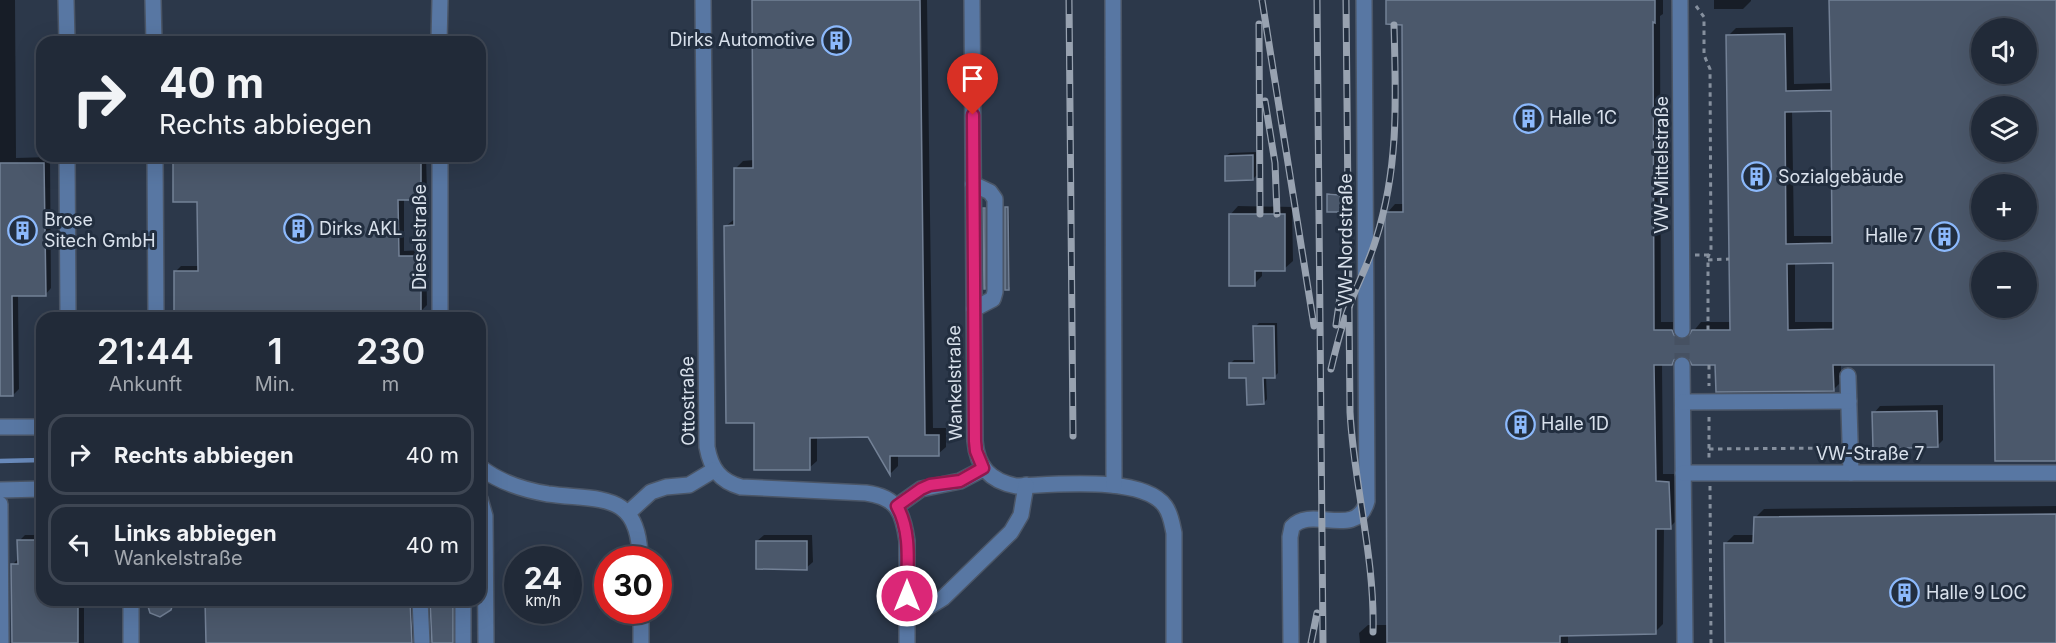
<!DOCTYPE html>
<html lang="de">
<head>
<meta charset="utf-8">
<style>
	:root { --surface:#212a38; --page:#293240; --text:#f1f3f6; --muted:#a2a7ae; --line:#3e4653 }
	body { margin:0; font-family:Inter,sans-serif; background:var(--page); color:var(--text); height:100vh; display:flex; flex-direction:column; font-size:22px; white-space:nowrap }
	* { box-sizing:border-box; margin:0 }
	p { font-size:20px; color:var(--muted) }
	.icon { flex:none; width:33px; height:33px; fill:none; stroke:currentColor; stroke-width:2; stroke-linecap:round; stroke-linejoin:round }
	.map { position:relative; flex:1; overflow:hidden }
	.panel { position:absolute; left:36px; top:312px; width:450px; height:294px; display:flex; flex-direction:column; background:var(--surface); border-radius:18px; box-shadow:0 6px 24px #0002,0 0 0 2px var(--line) }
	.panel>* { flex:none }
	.top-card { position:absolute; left:36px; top:36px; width:450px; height:126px; border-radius:18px; box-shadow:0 6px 24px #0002,0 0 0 2px var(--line); background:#212a38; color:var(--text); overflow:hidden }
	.buttons { position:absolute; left:1971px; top:18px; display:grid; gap:12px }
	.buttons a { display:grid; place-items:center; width:66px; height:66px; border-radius:50%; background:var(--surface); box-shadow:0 6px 24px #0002,0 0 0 2px var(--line); font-size:30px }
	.speed { position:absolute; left:504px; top:546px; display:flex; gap:12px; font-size:30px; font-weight:700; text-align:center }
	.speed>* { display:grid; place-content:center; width:78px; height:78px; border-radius:50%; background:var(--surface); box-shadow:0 6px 24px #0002,0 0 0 2px var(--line); line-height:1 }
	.speed small { font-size:15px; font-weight:400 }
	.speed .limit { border:9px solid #d22; background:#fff; color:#111 }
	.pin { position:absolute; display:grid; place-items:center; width:51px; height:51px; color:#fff; margin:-62px -26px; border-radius:50% 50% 50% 0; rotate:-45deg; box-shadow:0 0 6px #0007 }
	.pin .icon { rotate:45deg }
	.me { position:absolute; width:66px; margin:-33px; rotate:0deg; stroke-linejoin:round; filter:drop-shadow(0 0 4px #0008) }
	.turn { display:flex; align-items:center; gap:21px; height:126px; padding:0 24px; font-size:27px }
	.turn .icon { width:78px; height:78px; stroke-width:2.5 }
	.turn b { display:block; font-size:42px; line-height:51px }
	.eta { display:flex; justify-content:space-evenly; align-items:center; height:102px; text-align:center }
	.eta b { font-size:36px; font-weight:600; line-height:42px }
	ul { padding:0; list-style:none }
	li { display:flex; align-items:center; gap:18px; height:81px; margin:0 12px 9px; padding:0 12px; border:3px solid var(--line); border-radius:18px }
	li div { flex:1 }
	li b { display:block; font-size:22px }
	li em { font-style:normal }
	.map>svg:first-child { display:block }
</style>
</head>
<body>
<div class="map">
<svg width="2056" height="643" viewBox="0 0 2056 643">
	<rect width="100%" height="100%" fill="#2c384a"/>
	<g fill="#0007" fill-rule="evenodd">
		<polygon points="0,0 15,0 16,158 50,157 51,288 45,295 18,295 19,389 13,395 0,395"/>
		<polygon points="753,0 927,0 933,428 946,428 946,447 938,454 898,455 898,466 891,473 869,436 817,436 817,461 809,468 726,226 736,218 736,168 743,161 754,160"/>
		<path d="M1387,0h276v14l-3,2 1,306h19l5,8 7,3 9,-11h30l-3,-286 8,-8 57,-1 1,57 38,-1 -1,-83h225v460l-60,-97h-155v19l-8,8 -142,-31 -8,-5 -11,10h-10l1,110h14l1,45 -8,8h-6l-1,97 -8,8 -87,2v9h-208l-1,-10 9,-8h20l-1,-412 8,-9h10l-2,-181zM1982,28h44v46h-44zM1982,106h44v46h-44zM1792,110h40l2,126h-40zM1982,184h44v46h-44zM1834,261l1,61h-40v-60zM1982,262h44v46h-44z"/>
		<polygon points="1714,0 1751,0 1751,1 1743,9 1714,9"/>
		<polygon points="1256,152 1257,175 1253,179 1226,156 1230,153"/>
		<polygon points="174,156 426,156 427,192 421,198 404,199 404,251 426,250 427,305 421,311 405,311 405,318 176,318 175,272 181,266 199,266 199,200"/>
		<polygon points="1330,193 1341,194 1339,211 1329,195"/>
		<polygon points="1009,206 1010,287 1008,288 1006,208"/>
		<polygon points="1238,206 1292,207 1293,261 1284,269 1262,269 1262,276 1254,284 1230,215"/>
		<polygon points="986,207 986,286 985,287 985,209"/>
		<polygon points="1259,323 1277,323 1278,373 1275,376 1266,376 1267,399 1264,403 1247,377 1230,364 1234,360 1256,360 1255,327"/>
		<polygon points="1943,405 1943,440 1937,446 1874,413 1880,406"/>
		<polygon points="2056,506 2056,643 1726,643 1726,543 1734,535 1755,535 1756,517 1764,509"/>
		<polygon points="25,535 42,535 42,600 84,600 84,643 13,643 13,564 19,558 19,541"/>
		<polygon points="764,535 812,535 813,562 806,568 757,541"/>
		<polygon points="179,600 417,600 422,643 207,643 207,604 179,604"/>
		<polygon points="430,600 459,600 463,643 433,643"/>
	</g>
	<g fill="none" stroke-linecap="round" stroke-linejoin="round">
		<polyline stroke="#6889ba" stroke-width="4.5" points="0,461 42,460"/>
	</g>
	<g fill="#4b586b" stroke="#738196" stroke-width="1.5" fill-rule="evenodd">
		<polygon points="752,0 920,0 925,435 939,435 939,456 890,456 890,475 868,437 810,438 810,470 754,470 754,423 726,423 724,226 734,225 734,168 753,168"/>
		<path d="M1386,0h269v23l-2,-1 1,308h18l2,5 7,5 6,-2 5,-8h38l-4,-295 59,-1 1,57 45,-1 -2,-90h227v461h-61l-1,-96h-161l1,26 -118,1 -1,-27h-23l-5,-8 -6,-2 -7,5 -2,5h-18l2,116 13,1 2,47h-15v105l-96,2v7h-173l-2,-431h18l-1,-187 -16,-1zM1982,28h44v46h-44zM1982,106h44v46h-44zM1831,111l1,132 -46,1 -1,-132zM1982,184h44v46h-44zM1982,262h44v46h-44zM1833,263v66l-45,1 -1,-66z"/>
		<polygon points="1253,155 1253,180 1225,181 1225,156"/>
		<polygon points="173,156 421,156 421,200 398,200 399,256 421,256 421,313 399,313 399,318 174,318 174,271 198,271 197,202 173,202"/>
		<polygon points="0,163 44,163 46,296 12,296 13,396 0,396"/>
		<polygon points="1327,194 1340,195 1340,212 1327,212"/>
		<polygon points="1005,207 1008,207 1009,290 1005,290"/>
		<polygon points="983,208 985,208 985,289 984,289"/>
		<polygon points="1229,214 1285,214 1285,271 1255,271 1255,286 1229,286"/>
		<polygon points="1253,326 1274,326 1275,378 1263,378 1264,404 1247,405 1246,378 1229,378 1229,363 1254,363"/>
		<polygon points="1937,411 1938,447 1873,449 1872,412"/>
		<polygon points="2056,514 2056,643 1725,643 1724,543 1753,543 1754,517"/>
		<polygon points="17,540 42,540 42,600 78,600 78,643 12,643 11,564 18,564"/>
		<polygon points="756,541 807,541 807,570 756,569"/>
		<polygon points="146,600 174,600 171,610 160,617 150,613"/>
		<polygon points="205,600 410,600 412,643 206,643"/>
		<polygon points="430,600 453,600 453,643 432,643"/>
	</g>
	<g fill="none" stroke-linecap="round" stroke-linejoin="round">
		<polyline stroke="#465162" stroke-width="15" stroke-dasharray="15 8" stroke-linecap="butt" points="1682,330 1682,365"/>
		<defs>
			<g id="minor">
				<polyline points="66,0 67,42"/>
				<polyline points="153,0 154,42"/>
				<path d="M703,0l4,447c4,22 13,34 34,40l125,6c31,4 37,19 41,48v102"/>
				<path d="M972,0l3,441c2,26 15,40 41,45 36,-1 127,-11 149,20 6,8 7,18 9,27v110"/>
				<polyline points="1113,0 1114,485"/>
				<polyline points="1680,0 1682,330"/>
				<polyline points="439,42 440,0"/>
				<polyline points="67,156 68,318"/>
				<polyline points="155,156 156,318"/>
				<polyline points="440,156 440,318"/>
				<polyline points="973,184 990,192 995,199 995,292 993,299 974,309"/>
				<polyline points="1682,365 1685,643"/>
				<polyline points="1848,376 1851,473"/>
				<polyline points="1683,402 1849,401"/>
				<polyline points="0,427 42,427"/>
				<path d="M480,467c19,15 44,23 68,27 51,7 92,-4 92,66"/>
				<polyline points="1683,473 2056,473"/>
				<polyline points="0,490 42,489"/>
				<polyline points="480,499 485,516 486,643"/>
				<polyline points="0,504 1,643"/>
				<polyline points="897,506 921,489 960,481 983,469"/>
				<polyline points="628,513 651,492 666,487 689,485 714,470"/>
				<polyline points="131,600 131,643"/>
				<polyline points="420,600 422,643"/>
				<polyline points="463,600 463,643"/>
				<polyline points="641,610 641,643"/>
				<polyline points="907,614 925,609 943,598 1011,532 1021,515 1026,485"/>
				<path d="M1291,643l-1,-106 2,-10c19,-22 65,13 75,-26l-3,-501"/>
			</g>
		</defs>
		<use href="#minor" stroke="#4b5667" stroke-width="18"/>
		<g stroke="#86909e" stroke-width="3" stroke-dasharray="4.5 4.5" stroke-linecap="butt">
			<polyline points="1696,6 1704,17 1704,55 1710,69 1711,250 1708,257 1708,330"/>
			<polyline points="1695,255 1709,255"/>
			<polyline points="1708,260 1729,259"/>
			<polyline points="1709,365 1709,386"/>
			<polyline points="1709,417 1709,458"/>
			<polyline points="1709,449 1837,448"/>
			<polyline points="1710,486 1711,643"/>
		</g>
		<use href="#minor" stroke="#5877a3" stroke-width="15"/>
		<defs>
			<g id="rail">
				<polyline points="1069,0 1073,436"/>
				<polyline points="1262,0 1314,326"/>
				<polyline points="1317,0 1323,643"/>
				<path d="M1346,0l4,412c4,73 25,146 23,220"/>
				<polyline points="1259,24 1260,214"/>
				<polyline points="1265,101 1275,163 1277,214"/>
				<polyline points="1336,325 1342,283"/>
				<path d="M1331,369c5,-21 10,-42 18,-62 8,-23 20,-44 27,-68 23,-72 20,-140 18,-214"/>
				<polyline points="1311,643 1317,613"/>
			</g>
		</defs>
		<use href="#rail" stroke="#98a2b0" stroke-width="7"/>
		<use href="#rail" stroke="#222e3f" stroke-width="4.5" stroke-dasharray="14" stroke-linecap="butt"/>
	</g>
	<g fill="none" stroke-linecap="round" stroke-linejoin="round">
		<defs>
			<path id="route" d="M907,596c0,-30 5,-63 -10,-90l24,-17 9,-4 30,-4 23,-13 -7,-17 -1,-10 -2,-326"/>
		</defs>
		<use href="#route" stroke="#8e194d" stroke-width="15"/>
		<use href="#route" stroke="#db2777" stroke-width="10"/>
	</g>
	<defs>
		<symbol id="building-ring" viewBox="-11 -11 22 22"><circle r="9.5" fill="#222e3f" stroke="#8cb9fc" stroke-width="1.5"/><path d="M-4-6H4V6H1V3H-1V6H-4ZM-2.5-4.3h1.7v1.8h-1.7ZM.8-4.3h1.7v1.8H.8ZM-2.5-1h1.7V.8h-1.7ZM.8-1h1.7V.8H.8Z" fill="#8cb9fc"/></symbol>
	</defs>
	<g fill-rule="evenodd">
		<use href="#building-ring" x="820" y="24" width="33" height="33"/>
		<use href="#building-ring" x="1512" y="102" width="33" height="33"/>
		<use href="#building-ring" x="1740" y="160" width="33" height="33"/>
		<use href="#building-ring" x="282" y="212" width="33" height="33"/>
		<use href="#building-ring" x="6" y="214" width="33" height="33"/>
		<use href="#building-ring" x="1928" y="220" width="33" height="33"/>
		<use href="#building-ring" x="1504" y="408" width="33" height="33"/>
		<use href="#building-ring" x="1888" y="576" width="33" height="33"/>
	</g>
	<g text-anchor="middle" stroke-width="6" stroke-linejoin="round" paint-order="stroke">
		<g font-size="18" fill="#d9e1ec" stroke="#222e3f" text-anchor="start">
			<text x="815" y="46" text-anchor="end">Dirks Automotive</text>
			<text x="1549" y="124">Halle 1C</text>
			<text x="1778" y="183">Sozialgebäude</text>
			<text x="44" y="226">Brose<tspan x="44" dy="21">Sitech GmbH</tspan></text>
			<text x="319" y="235">Dirks AKL</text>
			<text x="1923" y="242" text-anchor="end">Halle 7</text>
			<text x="1541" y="430">Halle 1D</text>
			<text x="1926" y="599">Halle 9 LOC</text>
		</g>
		<g font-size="18" fill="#d9e1ec" stroke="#222e3f">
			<text transform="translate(1662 165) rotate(-90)" y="6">VW-Mittelstraße</text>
			<text transform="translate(420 237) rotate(-90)" y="6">Dieselstraße</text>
			<text transform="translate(1346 240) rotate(-90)" y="6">VW-Nordstraße</text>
			<text transform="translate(955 383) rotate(-91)" y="6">Wankelstraße</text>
			<text transform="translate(688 401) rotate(-91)" y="6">Ottostraße</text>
			<text x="1870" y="460">VW-Straße 7</text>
		</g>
	</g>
</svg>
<div class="buttons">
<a><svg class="icon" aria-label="sound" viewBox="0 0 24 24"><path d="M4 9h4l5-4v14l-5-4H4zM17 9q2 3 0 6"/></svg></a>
<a><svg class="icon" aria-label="layers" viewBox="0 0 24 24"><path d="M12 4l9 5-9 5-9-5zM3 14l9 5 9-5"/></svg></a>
<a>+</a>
<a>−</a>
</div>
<div class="speed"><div>24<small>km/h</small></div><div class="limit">30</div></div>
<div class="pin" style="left:973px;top:115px;background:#d93025"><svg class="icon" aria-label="arrive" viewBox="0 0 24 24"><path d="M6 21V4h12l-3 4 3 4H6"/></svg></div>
<svg class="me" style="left:907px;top:596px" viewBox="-20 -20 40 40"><circle r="17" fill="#db2777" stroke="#fff" stroke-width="3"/><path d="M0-11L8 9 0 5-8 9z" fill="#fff"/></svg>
<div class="top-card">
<div class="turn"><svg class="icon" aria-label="right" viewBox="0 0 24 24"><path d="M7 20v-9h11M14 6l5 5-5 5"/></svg><div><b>40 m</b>Rechts abbiegen</div></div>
</div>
<section class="panel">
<div class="eta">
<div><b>21:44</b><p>Ankunft</p></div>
<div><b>1</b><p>Min.</p></div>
<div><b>230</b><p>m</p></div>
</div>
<ul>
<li><svg class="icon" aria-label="right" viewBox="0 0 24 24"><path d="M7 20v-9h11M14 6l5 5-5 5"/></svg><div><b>Rechts abbiegen</b></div><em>40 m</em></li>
<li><svg class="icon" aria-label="left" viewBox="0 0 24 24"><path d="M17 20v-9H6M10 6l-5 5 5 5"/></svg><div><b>Links abbiegen</b><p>Wankelstraße</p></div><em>40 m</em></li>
</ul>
</section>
</div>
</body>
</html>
